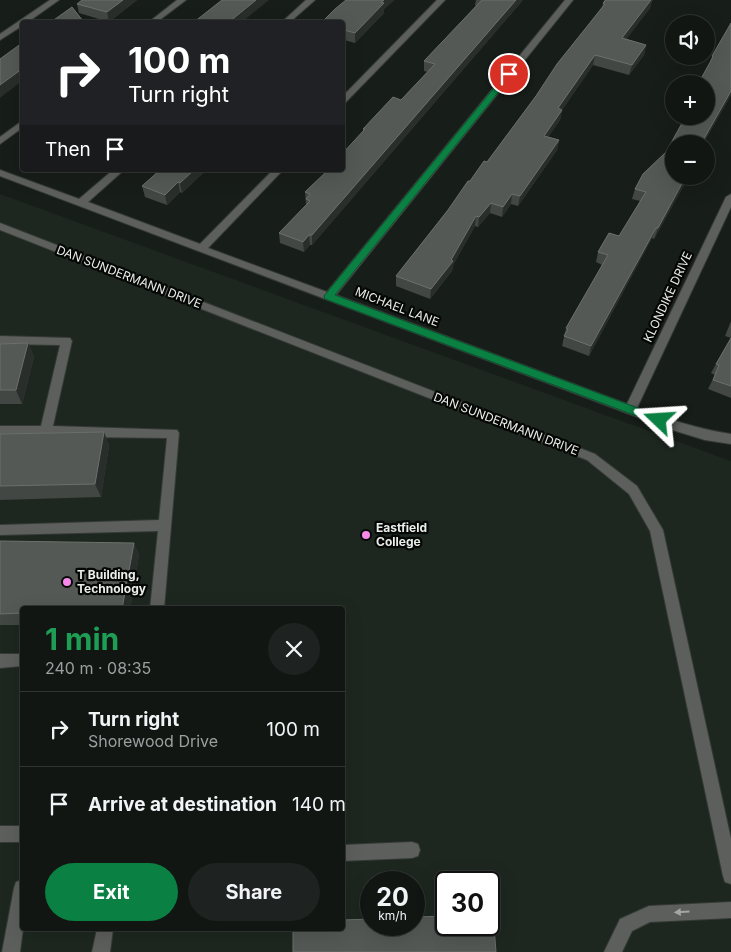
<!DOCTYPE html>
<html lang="en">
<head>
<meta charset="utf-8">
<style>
	:root { --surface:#111613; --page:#1e2321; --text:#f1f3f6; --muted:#9c9fa0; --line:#303533; --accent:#0b8043 }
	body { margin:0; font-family:Inter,sans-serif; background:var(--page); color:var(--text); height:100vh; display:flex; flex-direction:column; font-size:19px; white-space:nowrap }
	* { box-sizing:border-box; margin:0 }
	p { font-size:16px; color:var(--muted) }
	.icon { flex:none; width:28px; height:28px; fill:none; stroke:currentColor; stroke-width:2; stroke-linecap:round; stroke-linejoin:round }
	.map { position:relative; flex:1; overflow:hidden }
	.panel { position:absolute; left:20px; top:606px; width:325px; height:325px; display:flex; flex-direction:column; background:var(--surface); border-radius:5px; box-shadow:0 5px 20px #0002,0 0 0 1px var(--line) }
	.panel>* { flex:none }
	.hud { position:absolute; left:20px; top:20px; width:325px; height:152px; border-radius:5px; box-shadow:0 5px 20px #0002,0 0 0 1px var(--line); background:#202124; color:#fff; overflow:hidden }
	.buttons { position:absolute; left:665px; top:15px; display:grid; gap:10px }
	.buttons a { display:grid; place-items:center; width:50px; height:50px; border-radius:50%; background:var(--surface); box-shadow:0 5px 20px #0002,0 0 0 1px var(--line); font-size:25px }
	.speed { position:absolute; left:360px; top:871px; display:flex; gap:10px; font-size:25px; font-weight:700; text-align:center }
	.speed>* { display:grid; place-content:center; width:65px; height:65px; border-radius:50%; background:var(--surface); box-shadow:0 5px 20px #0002,0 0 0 1px var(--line); line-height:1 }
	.speed small { font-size:12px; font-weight:400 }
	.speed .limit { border:2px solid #111; border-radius:8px; background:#fff; color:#111 }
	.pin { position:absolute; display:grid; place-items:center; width:42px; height:42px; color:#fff; margin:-21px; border:2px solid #fff; border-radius:50%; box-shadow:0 1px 5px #0007 }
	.me { position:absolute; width:55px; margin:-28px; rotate:290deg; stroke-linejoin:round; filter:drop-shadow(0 0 4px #0008) }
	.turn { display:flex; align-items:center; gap:18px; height:105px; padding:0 25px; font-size:22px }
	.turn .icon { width:65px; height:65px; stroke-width:2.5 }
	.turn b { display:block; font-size:35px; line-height:42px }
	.then { display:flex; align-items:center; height:48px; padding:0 25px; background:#0003; gap:10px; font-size:19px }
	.round { display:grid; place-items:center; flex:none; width:52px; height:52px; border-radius:26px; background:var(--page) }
	.summary { display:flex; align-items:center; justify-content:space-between; height:85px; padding:0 25px }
	h1 { font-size:30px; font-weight:700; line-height:38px; color:#1e9e55 }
	.primary-button { display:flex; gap:10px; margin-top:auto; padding:10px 25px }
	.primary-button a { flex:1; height:58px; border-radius:30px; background:var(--accent); color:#fff; font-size:20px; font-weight:700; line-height:58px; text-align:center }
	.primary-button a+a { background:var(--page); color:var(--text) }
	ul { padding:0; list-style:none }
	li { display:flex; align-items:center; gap:15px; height:75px; padding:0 25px; border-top:1px solid var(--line) }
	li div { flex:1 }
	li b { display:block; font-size:19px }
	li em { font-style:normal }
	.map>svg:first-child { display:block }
</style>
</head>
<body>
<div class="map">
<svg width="731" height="952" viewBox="0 0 731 952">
	<rect width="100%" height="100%" fill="#171d19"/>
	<path fill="#1d271f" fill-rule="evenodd" d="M0,194l731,267v491h-731zM22,609h320v320h-320zM371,882h43v43h-43zM446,882h43v43h-43z"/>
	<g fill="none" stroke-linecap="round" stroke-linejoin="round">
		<defs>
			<g id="minor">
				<polygon points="50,0 59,0 28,22 22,22 22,26 0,40 0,34"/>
				<polygon points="177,0 186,0 157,22 149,22"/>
				<polygon points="306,0 315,0 290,22 282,22"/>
				<polygon points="437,0 445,0 342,106 342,97"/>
				<path d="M565,0h8l-237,295 291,109 99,-207 5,-3v13l-94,201c31,11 61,21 94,26v10l-26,-4 -36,-11 -669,-253v-6l79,29 34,-29h11l-36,32 112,42 73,-74h10l-75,78 119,44z"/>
				<polygon points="22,121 22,128 0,144 0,137"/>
				<polygon points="0,223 595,454 637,486 663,530 731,839 731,884 725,882 723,876 650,531 629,494 587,460 0,230"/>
				<polygon points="0,336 70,338 72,341 53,426 177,430 179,433 164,609 150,609 158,531 0,535 0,525 159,520 167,438 0,436 0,426 41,426 60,345 0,344"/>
				<polygon points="0,654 22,654 22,666 0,668"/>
				<rect x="0" y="826" width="22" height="16"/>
				<polygon points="412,842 418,844 420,850 418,856 412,858 342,861 342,845"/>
				<polygon points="22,880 23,929 20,952 2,952 14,888 16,882"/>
				<polygon points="731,902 731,918 650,922 632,931 622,952 604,952 620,919 649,906"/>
				<polygon points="97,929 113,929 110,952 92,952"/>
			</g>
		</defs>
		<use href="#minor" stroke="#353a36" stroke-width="2"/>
		<use href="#minor" fill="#5c5f5c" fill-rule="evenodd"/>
	</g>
	<g fill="#424743">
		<polygon points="82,0 137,0 109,22 79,13 77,4"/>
		<polygon points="346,0 394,0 384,9 384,13 355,43 344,40 342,42 342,22"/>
		<polygon points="476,0 523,0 312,245 310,245 304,252 280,243 279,233 306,205 305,192 323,175 363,132 363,129 401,100 428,72 424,71 424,61 476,6 475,5"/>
		<polygon points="604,0 653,0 651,3 650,8 626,39 646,45 644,55 629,75 593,65 562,110 560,120 548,137 559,140 557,150 518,206 511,204 502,217 490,213 478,227 475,226 453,265 452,271 430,299 396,286 396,276 448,210 470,181 487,162 602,7"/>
		<polygon points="731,23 731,95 703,144 674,144 674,176 689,176 654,239 652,238 589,356 562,346 566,328 602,265 596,262 598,252 609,233 619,236 640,201 632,199 635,189 643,174 666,152 686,116 706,116 706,84 698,84 709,65 712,56"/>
		<polygon points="160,170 208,170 205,173 203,173 182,193 180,192 167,205 145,197 142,186"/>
		<polygon points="731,321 731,338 725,336"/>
		<polygon points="731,338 731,398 708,389 715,375 711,373 716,364"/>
		<polygon points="28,343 34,357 22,404 0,404 0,344"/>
		<polygon points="104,432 109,446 101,497 0,500 0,434"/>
		<polygon points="0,541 134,543 139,555 130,609 22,609 22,625 0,625"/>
	</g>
	<g fill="#292e2a">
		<polygon points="123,0 137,0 109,22 107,12"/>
		<polygon points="256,0 269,0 242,22 229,22"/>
		<polygon points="384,0 394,0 384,9 384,13 355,43 355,33"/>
		<polygon points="516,0 523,0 312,245 312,235"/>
		<polygon points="650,0 653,0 651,3 650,8 620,48 622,38"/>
		<polygon points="344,30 344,40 342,42 342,31"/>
		<polygon points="646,45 644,55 629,75 632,65"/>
		<polygon points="595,55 593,65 562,110 560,120 542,146 544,136 558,108"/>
		<polygon points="22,69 22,81 0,98 0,85"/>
		<polygon points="731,91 731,95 703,144 701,144"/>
		<polygon points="559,140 557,150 518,206 520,196"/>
		<polygon points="194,170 202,170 203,173 182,193 180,183"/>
		<polygon points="686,176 689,176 654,239 658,228"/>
		<polygon points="178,182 180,192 167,205 165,195"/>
		<polygon points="512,194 511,204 502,217 503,207"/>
		<polygon points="491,203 490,213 478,227 479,217"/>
		<polygon points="476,216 475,226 453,265 452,271 430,299 431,289 451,260"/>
		<polygon points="656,228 652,238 589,356 591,346"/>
		<polygon points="309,235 310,245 304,252 303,242"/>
		<polygon points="28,343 34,357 22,404 16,390"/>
		<polygon points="104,432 109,446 101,497 95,484"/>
		<polygon points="134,543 139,555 130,609 122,609"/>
	</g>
	<g fill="#545955" stroke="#6b706c">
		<polygon points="82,0 123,0 107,12 77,4"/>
		<polygon points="222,0 256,0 229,22 194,22"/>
		<polygon points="346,0 384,0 381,2 384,3 355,33 344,30 342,31 342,22 322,22 335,9"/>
		<polygon points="482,0 516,0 312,235 309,235 303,242 279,233 310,201 306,199 310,194 305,192 328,170 342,170 342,154 365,129 363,129 393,97 401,100 435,64 424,61"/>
		<polygon points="606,0 651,0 622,38 646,45 632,65 595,55 558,108 562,110 544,136 559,140 520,196 512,194 503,207 491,203 479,217 476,216 451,260 453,261 431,289 396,276 448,210 468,181 470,181 484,161 487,162 536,96 557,64 605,4 603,3"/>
		<polygon points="72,7 83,21 81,22 51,22"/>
		<polygon points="731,23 731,91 701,144 674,144 674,176 686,176 658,228 656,228 591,346 564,336 568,329 566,328 608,255 598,252 609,233 619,236 646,192 635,189 643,174 666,152 686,116 706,116 706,84 698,84 713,57 712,56"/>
		<polygon points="22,43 22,69 0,85 0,59"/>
		<polygon points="160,170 194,170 180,183 178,182 165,195 142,186"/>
		<polygon points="731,338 731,386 713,380 719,365 716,364"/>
		<polygon points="28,343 16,390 0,390 0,344"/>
		<polygon points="104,432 95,484 0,486 0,434"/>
		<polygon points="0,541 134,543 122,609 22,609 22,613 0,614"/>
		<polygon points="489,914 493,914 496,952 293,952 293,929 342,929 342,920 371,919 371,925 414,925 414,917 446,916 446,925 489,925"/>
	</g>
	<defs><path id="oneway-solid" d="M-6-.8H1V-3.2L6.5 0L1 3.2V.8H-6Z" transform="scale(1.25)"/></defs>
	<use fill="#a3a6a4" href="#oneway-solid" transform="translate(682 912) rotate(177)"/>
	<polygon fill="#0b8043" stroke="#07532c" points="507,72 513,74 335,295 662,417 664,420 662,423 655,423 325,299 324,296"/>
	<g fill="#f888ea" stroke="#050705" stroke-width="2">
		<circle cx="366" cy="535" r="5"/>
		<circle cx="67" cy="582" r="5"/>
	</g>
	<g text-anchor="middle" stroke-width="4.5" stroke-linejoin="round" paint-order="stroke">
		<g font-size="12" fill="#eaeeeb" stroke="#050705">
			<text transform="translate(129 277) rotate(21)" y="4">DAN SUNDERMANN DRIVE</text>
			<text transform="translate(668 297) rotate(-65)" y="4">KLONDIKE DRIVE</text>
			<text transform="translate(397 307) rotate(21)" y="4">MICHAEL LANE</text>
			<text transform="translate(506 424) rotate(21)" y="4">DAN SUNDERMANN DRIVE</text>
		</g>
		<g font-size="12" font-weight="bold" fill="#eaeeeb" stroke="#050705" text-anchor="start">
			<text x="376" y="532">Eastfield<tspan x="376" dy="14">College</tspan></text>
			<text x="77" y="579">T Building,<tspan x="77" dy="14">Technology</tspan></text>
		</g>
	</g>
</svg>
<div class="buttons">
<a><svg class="icon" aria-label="sound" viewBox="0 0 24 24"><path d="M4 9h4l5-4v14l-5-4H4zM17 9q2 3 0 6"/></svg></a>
<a>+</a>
<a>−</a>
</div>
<div class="speed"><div>20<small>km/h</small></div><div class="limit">30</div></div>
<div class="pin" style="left:509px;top:74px;background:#d93025"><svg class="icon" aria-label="arrive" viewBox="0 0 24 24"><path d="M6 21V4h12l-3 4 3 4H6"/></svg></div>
<svg class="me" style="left:659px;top:420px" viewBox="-20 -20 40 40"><path d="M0-17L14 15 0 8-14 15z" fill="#0b8043" stroke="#fff" stroke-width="4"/></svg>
<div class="hud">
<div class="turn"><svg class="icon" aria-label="right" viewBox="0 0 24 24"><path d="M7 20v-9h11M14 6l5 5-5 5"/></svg><div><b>100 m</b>Turn right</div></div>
<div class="then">Then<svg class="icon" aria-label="arrive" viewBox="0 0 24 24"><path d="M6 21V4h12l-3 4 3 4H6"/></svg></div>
</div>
<section class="panel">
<div class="summary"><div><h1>1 min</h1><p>240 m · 08:35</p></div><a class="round"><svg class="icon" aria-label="close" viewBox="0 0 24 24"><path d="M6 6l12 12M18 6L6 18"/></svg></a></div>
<ul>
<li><svg class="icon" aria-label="right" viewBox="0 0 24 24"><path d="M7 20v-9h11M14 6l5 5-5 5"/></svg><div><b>Turn right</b><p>Shorewood Drive</p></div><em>100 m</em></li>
<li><svg class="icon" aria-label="arrive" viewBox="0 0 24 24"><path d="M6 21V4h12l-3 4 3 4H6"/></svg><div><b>Arrive at destination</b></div><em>140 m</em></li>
</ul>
<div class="primary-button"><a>Exit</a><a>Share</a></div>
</section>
</div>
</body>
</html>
